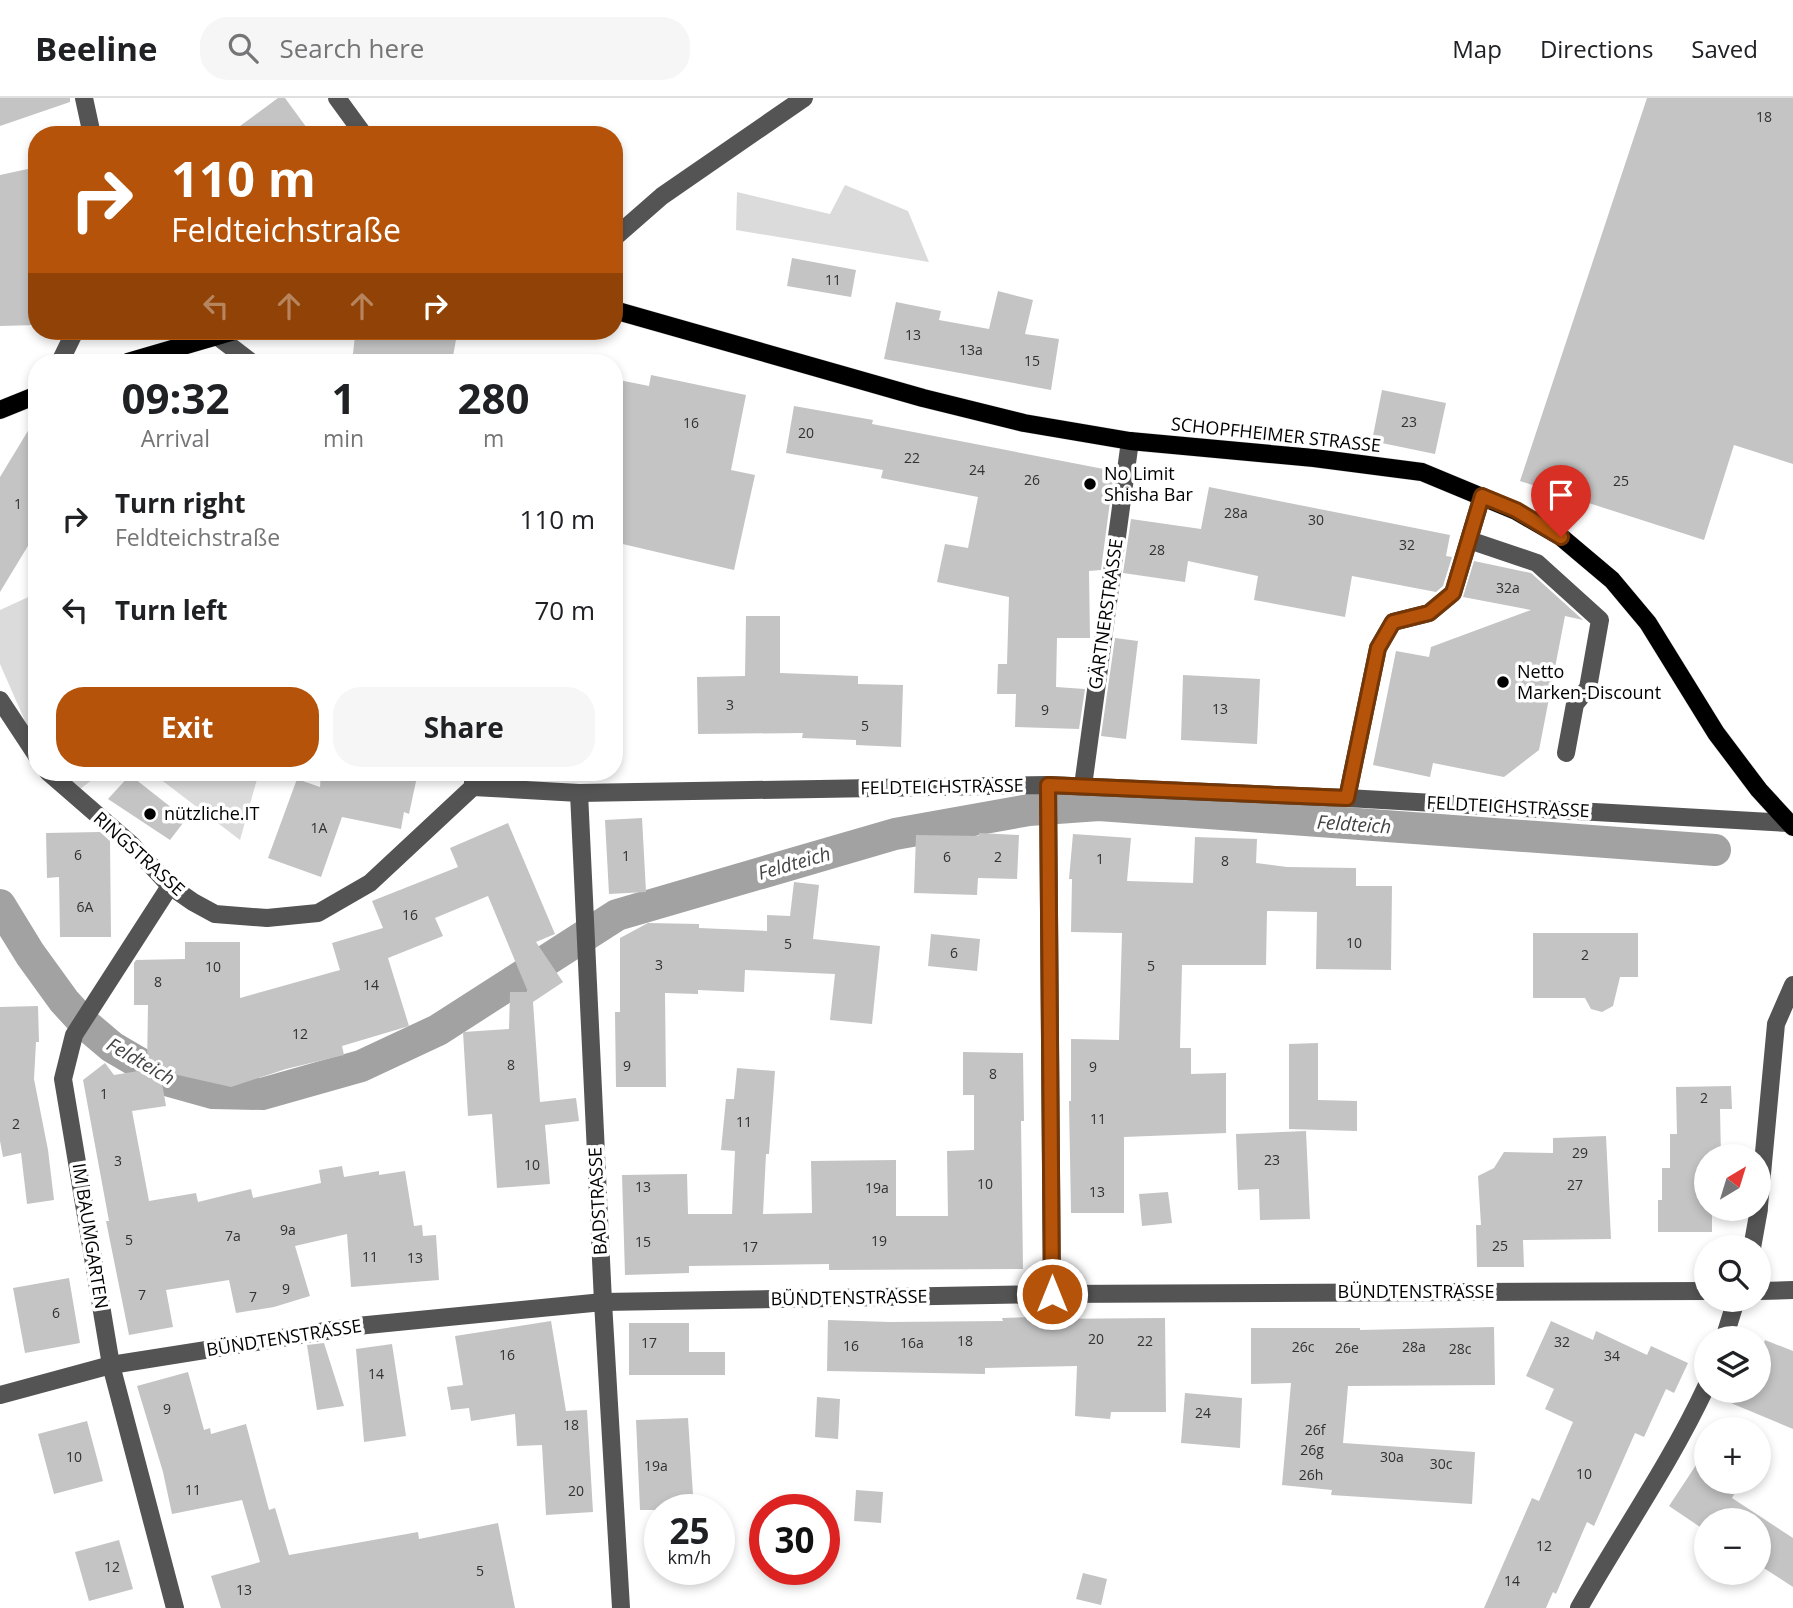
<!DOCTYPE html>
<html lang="en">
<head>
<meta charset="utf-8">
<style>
	:root { --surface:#fff; --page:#f6f6f6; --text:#202124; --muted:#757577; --line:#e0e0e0; --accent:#b45309 }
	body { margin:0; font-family:"Open Sans",sans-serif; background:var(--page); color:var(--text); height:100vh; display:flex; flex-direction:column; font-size:26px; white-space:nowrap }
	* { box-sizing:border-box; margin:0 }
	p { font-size:23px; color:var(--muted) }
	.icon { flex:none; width:38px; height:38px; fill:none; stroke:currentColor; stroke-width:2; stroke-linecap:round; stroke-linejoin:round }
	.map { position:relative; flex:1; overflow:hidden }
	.sheet { position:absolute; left:28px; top:256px; width:595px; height:427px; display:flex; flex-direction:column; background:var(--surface); border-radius:28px; box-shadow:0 4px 10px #0003 }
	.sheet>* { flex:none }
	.top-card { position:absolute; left:28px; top:28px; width:595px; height:214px; border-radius:28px; box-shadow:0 4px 10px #0003; background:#b45309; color:#fff; overflow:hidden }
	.needle { width:46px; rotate:38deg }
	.fabs { position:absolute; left:1694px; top:1046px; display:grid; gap:14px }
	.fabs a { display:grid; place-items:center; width:77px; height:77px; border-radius:50%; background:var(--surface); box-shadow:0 4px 10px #0003; font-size:35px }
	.speed { position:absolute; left:644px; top:1396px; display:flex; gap:14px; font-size:35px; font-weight:700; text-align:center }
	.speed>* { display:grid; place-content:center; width:91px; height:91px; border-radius:50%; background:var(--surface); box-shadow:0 4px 10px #0003; line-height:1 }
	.speed small { font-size:18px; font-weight:400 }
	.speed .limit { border:10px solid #d22; background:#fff; color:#111 }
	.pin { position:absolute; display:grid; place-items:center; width:60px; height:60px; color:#fff; margin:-72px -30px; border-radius:50% 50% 50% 0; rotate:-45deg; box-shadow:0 0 7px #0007 }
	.pin .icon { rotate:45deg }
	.me { position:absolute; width:77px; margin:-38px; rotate:0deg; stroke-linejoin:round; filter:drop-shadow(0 0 5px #0008) }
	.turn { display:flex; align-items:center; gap:24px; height:147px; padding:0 28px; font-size:32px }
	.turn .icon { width:91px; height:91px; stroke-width:2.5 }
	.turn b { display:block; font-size:49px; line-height:60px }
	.lanes { display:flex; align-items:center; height:66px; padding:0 28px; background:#0003; justify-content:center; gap:35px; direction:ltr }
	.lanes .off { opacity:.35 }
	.eta { display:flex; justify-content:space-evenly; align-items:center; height:119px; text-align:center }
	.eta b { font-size:42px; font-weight:700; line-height:49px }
	.action { display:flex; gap:14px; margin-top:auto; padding:14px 28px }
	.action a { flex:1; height:80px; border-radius:28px; background:var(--accent); color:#fff; font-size:28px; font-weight:700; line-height:80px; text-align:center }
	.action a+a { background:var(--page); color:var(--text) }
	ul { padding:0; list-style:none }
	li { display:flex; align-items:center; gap:21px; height:91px; padding:0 28px }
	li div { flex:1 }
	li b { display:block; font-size:26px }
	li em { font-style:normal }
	header { display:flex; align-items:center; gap:42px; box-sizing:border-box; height:98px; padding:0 35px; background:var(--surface); border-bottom:2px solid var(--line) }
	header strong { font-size:33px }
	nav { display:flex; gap:38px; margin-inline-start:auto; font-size:24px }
	.search { width:490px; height:63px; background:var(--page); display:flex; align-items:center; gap:18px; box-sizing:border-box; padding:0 24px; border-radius:28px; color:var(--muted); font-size:26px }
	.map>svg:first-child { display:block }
</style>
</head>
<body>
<header>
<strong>Beeline</strong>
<div class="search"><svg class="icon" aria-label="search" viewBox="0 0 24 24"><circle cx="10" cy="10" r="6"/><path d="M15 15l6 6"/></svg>Search here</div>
<nav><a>Map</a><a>Directions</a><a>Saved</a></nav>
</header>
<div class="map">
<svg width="1793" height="1510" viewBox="0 0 1793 1510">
	<rect width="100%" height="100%" fill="#fff"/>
	<g fill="#dbdbdb">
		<polygon points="845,87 908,113 929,164 736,132 737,94 830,116"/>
		<polygon points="37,495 37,641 28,630 0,566 0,512"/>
		<polygon points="64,674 102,674 79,692"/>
		<polygon points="151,674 259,674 240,742"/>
	</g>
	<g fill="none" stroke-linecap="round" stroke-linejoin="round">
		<polyline stroke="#a2a2a2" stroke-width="32" points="0,807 30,856 64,903 86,927 112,949 170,983 213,995 262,996 361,968 438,932 617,817 895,736 1029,712 1099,707 1715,752"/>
	</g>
	<g fill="#c4c4c4">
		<polygon points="0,0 70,0 70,4 0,28"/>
		<polygon points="278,0 285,0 312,37 228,37"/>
		<polygon points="1647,0 1793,0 1793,366 1734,347 1704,442 1520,383"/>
		<polygon points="37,69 37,227 0,228 0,77"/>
		<polygon points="792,160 856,172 851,199 787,188"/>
		<polygon points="998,193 1033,202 1025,236 1059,241 1051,292 884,261 896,204 941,213 939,222 989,231"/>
		<polygon points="401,233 438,233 457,236 452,264 352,264 355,238 400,238"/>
		<polygon points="651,277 746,297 731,372 755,377 734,472 614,444 614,281 649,288"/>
		<polygon points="1382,292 1446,305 1435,356 1372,343"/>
		<polygon points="794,308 873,322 872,326 1114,373 1101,472 1089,473 1090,540 1057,540 1056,589 1085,591 1079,631 1015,629 1016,596 997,596 998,566 1007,566 1009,499 937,484 945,446 968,450 978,399 881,380 883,372 786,355"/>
		<polygon points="37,318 37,433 0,494 0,379"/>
		<polygon points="1209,389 1450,437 1446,458 1452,459 1443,488 1436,494 1352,478 1345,519 1254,502 1258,478 1188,463 1185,484 1123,475 1131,421 1201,431"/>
		<polygon points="1474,463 1531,475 1583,522 1565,518 1539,652 1504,679 1433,665 1430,679 1373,667 1396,553 1429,559 1431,549 1531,512 1463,499"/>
		<polygon points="746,518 780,518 780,575 858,578 858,586 903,587 901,649 856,647 856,642 802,640 803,635 698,636 697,579 745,578"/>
		<polygon points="1115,540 1138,543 1126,641 1101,638"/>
		<polygon points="1183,577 1260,581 1257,646 1181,642"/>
		<polygon points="321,674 418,674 409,716 404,714 401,731 342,719 321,779 268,760 297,681 320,689"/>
		<polygon points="130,677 186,721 170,742 108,701"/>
		<polygon points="642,720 646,794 609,796 605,722"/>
		<polygon points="508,725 555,836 536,844 563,884 533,904 540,1004 576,1000 579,1023 545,1027 550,1086 497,1090 492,1016 468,1018 463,934 509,931 510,894 528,894 488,798 435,820 443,838 388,860 409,928 342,948 344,957 286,971 231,989 160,973 166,1008 132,1013 149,1103 196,1095 198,1104 251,1091 253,1100 321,1085 319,1072 342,1068 344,1079 379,1073 379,1077 405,1073 414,1128 422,1127 423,1138 436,1137 439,1182 351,1189 347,1136 295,1148 310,1198 274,1209 236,1215 229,1182 166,1192 173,1229 129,1237 106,1123 109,1123 83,982 105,965 114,977 150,971 147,970 148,907 134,907 134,865 136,862 185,861 185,844 240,844 240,900 340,872 332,845 383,830 372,803 458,769 450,750"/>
		<polygon points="100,734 110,743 111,839 60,839 59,779 47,780 46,735"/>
		<polygon points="979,735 1019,737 1017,781 978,780 977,797 914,795 916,737 979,738"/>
		<polygon points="1073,736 1131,740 1127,783 1193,785 1195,739 1257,741 1256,765 1287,769 1356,770 1356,788 1392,788 1391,872 1316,871 1317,814 1267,813 1266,867 1182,867 1180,950 1191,950 1191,976 1226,975 1226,1035 1124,1039 1124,1115 1071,1115 1069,1003 1071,1003 1071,941 1119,942 1122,835 1071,834 1072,781 1069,781"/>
		<polygon points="794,784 819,787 813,841 880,848 872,926 830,922 835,876 745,872 744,894 698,892 698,896 665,895 666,989 616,989 615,914 620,914 620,840 648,825 699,826 699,830 767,833 767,817 790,818"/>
		<polygon points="1533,835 1638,835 1638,879 1620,879 1613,908 1602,914 1591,911 1585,900 1533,900"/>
		<polygon points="931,836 980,841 977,873 928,868"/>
		<polygon points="38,908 39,944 36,944 34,981 48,1052 54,1102 27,1106 21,1055 3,1059 0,1043 0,909"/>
		<polygon points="1318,945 1318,1002 1357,1003 1357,1033 1289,1031 1289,946"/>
		<polygon points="963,954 1023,955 1024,1023 1021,1023 1023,1171 829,1172 829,1166 689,1168 689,1175 625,1177 622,1077 687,1076 688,1116 732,1116 735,1053 721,1052 726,1001 734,1001 737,970 775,973 769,1056 766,1056 763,1116 812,1115 811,1063 896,1062 896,1118 948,1118 947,1053 974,1052 974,997 963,997"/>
		<polygon points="1731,988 1732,1011 1720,1011 1721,1059 1706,1059 1706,1111 1712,1111 1712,1134 1658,1134 1658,1102 1662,1102 1662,1070 1670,1070 1670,1036 1677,1036 1676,989"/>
		<polygon points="1306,1033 1310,1121 1260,1122 1259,1091 1238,1092 1236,1036"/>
		<polygon points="1606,1038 1611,1141 1523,1142 1524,1169 1477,1169 1476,1127 1481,1127 1478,1078 1494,1070 1504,1054 1553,1055 1553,1040"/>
		<polygon points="1168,1094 1172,1125 1142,1128 1139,1096"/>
		<polygon points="69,1180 80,1245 25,1255 13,1190"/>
		<polygon points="1039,1219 1039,1221 1165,1220 1166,1314 1111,1314 1110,1321 1075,1318 1077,1268 985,1270 985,1276 827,1273 828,1222 890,1224 1003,1223 1002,1220"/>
		<polygon points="551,1223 566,1313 587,1312 593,1414 546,1417 542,1347 517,1348 515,1316 471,1323 469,1310 451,1312 447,1289 463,1287 455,1238"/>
		<polygon points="1551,1223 1593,1242 1596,1233 1647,1257 1651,1248 1688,1265 1674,1295 1666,1291 1644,1339 1635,1335 1594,1428 1587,1424 1556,1496 1553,1494 1546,1510 1484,1510 1532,1400 1539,1403 1573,1324 1545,1311 1554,1291 1526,1278"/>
		<polygon points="629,1225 689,1225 689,1254 725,1254 725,1277 629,1277"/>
		<polygon points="1494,1229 1495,1287 1348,1288 1343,1345 1475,1354 1472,1406 1331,1397 1332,1392 1282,1387 1291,1285 1251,1286 1251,1230 1360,1230 1360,1232"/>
		<polygon points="1765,1242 1793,1253 1793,1331 1714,1298 1716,1293 1759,1293 1759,1257"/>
		<polygon points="324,1245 344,1308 317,1312 307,1247"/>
		<polygon points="392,1246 406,1338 364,1344 356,1251"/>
		<polygon points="188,1274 204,1332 210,1330 211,1336 246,1326 269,1412 275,1410 289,1457 418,1434 419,1441 498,1425 515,1510 221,1510 211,1478 260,1464 242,1402 172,1416 163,1374 137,1288"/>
		<polygon points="1185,1295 1242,1300 1240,1350 1181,1345"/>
		<polygon points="817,1299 840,1301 838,1341 815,1339"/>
		<polygon points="688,1320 694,1412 640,1412 636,1322"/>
		<polygon points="87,1323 103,1383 54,1396 38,1336"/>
		<polygon points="1706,1352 1706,1384 1741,1384 1732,1400 1793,1440 1793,1489 1759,1467 1759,1423 1706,1423 1706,1433 1669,1408"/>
		<polygon points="856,1392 883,1394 881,1425 854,1423"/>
		<polygon points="119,1442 133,1491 89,1503 75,1454"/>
		<polygon points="1083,1475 1107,1481 1101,1507 1076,1501"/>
	</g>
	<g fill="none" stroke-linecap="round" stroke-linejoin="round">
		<defs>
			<g id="major">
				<polyline points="614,212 923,300 1024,325 1130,343 1314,360 1422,374 1516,413 1561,439 1612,482 1648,525 1716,635 1759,692 1793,729"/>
				<polyline points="128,264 234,233"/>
				<polyline points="0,312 37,297"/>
			</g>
		</defs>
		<use href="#major" stroke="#dbdbdb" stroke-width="19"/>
		<g stroke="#545454" stroke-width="18">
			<polyline points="84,0 92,37"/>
			<polyline points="337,0 364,37"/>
			<polyline points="614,140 662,98 804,0"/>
			<polyline points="217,238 251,264"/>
			<polyline points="60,264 75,233"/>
			<polyline points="1469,442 1537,465 1600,522 1588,590 1575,606 1566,655"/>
			<polyline points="0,602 37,658"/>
			<polyline points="48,674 132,747 170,788 193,804 215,816 267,820 318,815 370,785 473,689 473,674"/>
			<polyline points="1048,687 1052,1196"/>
			<polyline points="1083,688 1130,343"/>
			<polyline points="473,689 579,695 1048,687 1347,700 1788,725"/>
			<polyline points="579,695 603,1204 621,1510"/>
			<polyline points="1347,700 1378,550 1393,524 1429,515 1453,495 1482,398"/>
			<polyline points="170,788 74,937 63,981 111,1267 175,1510"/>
			<polyline points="1759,1108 1776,926 1793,887"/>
			<polyline points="1752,1150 1759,1111"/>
			<polyline points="1759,1193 1793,1192"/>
			<polyline points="1724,1241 1736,1202"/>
			<polyline points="0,1297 111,1267 357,1228 603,1204 1052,1196 1706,1193"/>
			<path d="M1579,1510c42,-74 91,-144 127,-221"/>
		</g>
		<use href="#major" stroke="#000" stroke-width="18"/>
	</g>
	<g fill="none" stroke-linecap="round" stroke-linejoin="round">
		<defs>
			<polyline id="route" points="1052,1196 1048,687 1347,700 1378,550 1393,524 1429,515 1453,495 1482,398 1516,412 1561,439"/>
		</defs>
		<use href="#route" stroke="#753606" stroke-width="18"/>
		<use href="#route" stroke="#b45309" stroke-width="12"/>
	</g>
	<g fill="#000" stroke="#fff" stroke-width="2.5">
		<circle cx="1090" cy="386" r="7"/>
		<circle cx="1503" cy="584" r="7"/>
		<circle cx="150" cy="716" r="7"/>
	</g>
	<g text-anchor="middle" stroke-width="7" stroke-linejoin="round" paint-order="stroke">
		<g font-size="14" fill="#313131">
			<text x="1764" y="24">18</text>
			<text x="833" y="187">11</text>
			<text x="913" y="242">13</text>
			<text x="971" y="257">13a</text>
			<text x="1032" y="268">15</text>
			<text x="1409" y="329">23</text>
			<text x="691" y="330">16</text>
			<text x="806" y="340">20</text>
			<text x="912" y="365">22</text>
			<text x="977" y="377">24</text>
			<text x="1032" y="387">26</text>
			<text x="1621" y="388">25</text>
			<text x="18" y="411">1</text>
			<text x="1236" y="420">28a</text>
			<text x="1316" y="427">30</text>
			<text x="1407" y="452">32</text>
			<text x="1157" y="457">28</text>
			<text x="1508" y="495">32a</text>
			<text x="730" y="612">3</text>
			<text x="1220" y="616">13</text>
			<text x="1045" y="617">9</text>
			<text x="865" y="633">5</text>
			<text x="319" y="735">1A</text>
			<text x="78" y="762">6</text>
			<text x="626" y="763">1</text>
			<text x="947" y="764">6</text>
			<text x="998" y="764">2</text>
			<text x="1100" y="766">1</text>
			<text x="1225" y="768">8</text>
			<text x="85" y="814">6A</text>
			<text x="410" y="822">16</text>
			<text x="1354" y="850">10</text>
			<text x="788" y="851">5</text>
			<text x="954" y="860">6</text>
			<text x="1585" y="862">2</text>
			<text x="659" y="872">3</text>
			<text x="1151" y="873">5</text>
			<text x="213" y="874">10</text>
			<text x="158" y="889">8</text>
			<text x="371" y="892">14</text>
			<text x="300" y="941">12</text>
			<text x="511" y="972">8</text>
			<text x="627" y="973">9</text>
			<text x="1093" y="974">9</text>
			<text x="993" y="981">8</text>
			<text x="104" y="1001">1</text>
			<text x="1704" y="1005">2</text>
			<text x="1098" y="1026">11</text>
			<text x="744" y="1029">11</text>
			<text x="16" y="1031">2</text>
			<text x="1580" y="1060">29</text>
			<text x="1272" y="1067">23</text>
			<text x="118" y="1068">3</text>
			<text x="532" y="1072">10</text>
			<text x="985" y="1091">10</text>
			<text x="1575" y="1092">27</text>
			<text x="643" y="1094">13</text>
			<text x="877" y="1095">19a</text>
			<text x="1097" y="1099">13</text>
			<text x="288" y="1137">9a</text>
			<text x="233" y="1143">7a</text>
			<text x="129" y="1147">5</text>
			<text x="879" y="1148">19</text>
			<text x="643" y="1149">15</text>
			<text x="1500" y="1153">25</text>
			<text x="750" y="1154">17</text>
			<text x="370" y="1164">11</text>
			<text x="415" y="1165">13</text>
			<text x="286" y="1196">9</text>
			<text x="142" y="1202">7</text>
			<text x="253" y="1204">7</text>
			<text x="56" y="1220">6</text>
			<text x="1096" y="1246">20</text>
			<text x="965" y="1248">18</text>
			<text x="1145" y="1248">22</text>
			<text x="1562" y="1249">32</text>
			<text x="649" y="1250">17</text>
			<text x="912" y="1250">16a</text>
			<text x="851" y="1253">16</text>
			<text x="1303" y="1254">26c</text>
			<text x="1414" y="1254">28a</text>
			<text x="1347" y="1255">26e</text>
			<text x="1460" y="1256">28c</text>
			<text x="507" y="1262">16</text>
			<text x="1612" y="1263">34</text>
			<text x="376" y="1281">14</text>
			<text x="167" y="1316">9</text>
			<text x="1203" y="1320">24</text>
			<text x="571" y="1332">18</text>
			<text x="1315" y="1337">26f</text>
			<text x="1312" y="1357">26g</text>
			<text x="74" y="1364">10</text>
			<text x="1392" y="1364">30a</text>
			<text x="1441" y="1371">30c</text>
			<text x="656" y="1373">19a</text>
			<text x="1584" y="1381">10</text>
			<text x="1311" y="1382">26h</text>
			<text x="193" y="1397">11</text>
			<text x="576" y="1398">20</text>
			<text x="1544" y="1453">12</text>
			<text x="112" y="1474">12</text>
			<text x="480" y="1478">5</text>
			<text x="1512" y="1488">14</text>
			<text x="244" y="1497">13</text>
		</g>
		<g font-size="18" fill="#000" stroke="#fff">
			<text transform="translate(1276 337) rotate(6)" y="6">SCHOPFHEIMER STRASSE</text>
			<text transform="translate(1106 516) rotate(-82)" y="6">GÄRTNERSTRASSE</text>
			<text transform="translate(942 689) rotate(-1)" y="6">FELDTEICHSTRASSE</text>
			<text transform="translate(1508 709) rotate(3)" y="6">FELDTEICHSTRASSE</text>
			<text transform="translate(139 756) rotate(42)" y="6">RINGSTRASSE</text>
			<text transform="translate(598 1103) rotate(-93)" y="6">BADSTRASSE</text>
			<text transform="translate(90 1138) rotate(81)" y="6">IM BAUMGARTEN</text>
			<text x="1416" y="1200">BÜNDTENSTRASSE</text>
			<text transform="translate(849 1200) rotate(-1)" y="6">BÜNDTENSTRASSE</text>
			<text transform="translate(284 1240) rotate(-9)" y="6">BÜNDTENSTRASSE</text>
		</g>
		<g font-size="18" fill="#000" stroke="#fff" text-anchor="start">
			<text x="1104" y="382">No Limit<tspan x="1104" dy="21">Shisha Bar</tspan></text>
			<text x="1517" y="580">Netto<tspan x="1517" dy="21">Marken-Discount</tspan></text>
			<text x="164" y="722">nützliche.IT</text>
		</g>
		<g font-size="19" font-style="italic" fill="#434343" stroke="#fff">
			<text transform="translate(1354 726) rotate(4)" y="7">Feldteich</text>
			<text transform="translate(794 765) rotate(-16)" y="7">Feldteich</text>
			<text transform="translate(141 963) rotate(30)" y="7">Feldteich</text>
		</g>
	</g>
</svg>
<div class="fabs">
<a><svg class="needle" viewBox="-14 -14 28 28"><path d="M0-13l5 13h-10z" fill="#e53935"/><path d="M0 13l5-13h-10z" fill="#757577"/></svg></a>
<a><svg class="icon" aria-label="search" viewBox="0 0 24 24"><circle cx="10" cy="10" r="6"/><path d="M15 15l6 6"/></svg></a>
<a><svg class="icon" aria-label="layers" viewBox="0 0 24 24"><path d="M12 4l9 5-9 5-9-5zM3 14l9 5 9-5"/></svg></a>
<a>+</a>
<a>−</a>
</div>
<div class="speed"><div>25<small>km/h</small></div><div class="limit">30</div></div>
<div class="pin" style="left:1561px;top:439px;background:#d93025"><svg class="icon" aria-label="arrive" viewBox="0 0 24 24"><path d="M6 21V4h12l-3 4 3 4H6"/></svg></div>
<svg class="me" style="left:1052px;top:1196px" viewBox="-20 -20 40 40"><circle r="17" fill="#b45309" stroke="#fff" stroke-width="3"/><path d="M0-11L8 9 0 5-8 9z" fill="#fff"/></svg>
<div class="top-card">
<div class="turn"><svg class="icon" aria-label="right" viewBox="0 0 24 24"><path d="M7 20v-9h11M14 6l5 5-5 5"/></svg><div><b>110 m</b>Feldteichstraße</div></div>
<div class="lanes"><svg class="icon off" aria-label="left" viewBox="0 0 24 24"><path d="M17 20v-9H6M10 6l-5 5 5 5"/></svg><svg class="icon off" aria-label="ahead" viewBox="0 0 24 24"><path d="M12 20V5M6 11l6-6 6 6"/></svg><svg class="icon off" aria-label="ahead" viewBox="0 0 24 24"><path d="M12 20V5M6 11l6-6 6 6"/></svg><svg class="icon" aria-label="right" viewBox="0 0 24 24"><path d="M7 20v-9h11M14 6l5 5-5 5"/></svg></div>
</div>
<section class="sheet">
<div class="eta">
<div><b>09:32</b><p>Arrival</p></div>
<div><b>1</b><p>min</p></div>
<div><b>280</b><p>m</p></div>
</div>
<ul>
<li><svg class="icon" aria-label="right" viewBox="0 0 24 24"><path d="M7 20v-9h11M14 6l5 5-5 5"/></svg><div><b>Turn right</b><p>Feldteichstraße</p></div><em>110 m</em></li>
<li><svg class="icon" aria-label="left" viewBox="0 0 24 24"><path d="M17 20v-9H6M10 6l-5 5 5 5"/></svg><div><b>Turn left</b></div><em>70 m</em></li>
</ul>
<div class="action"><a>Exit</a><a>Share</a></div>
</section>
</div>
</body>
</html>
